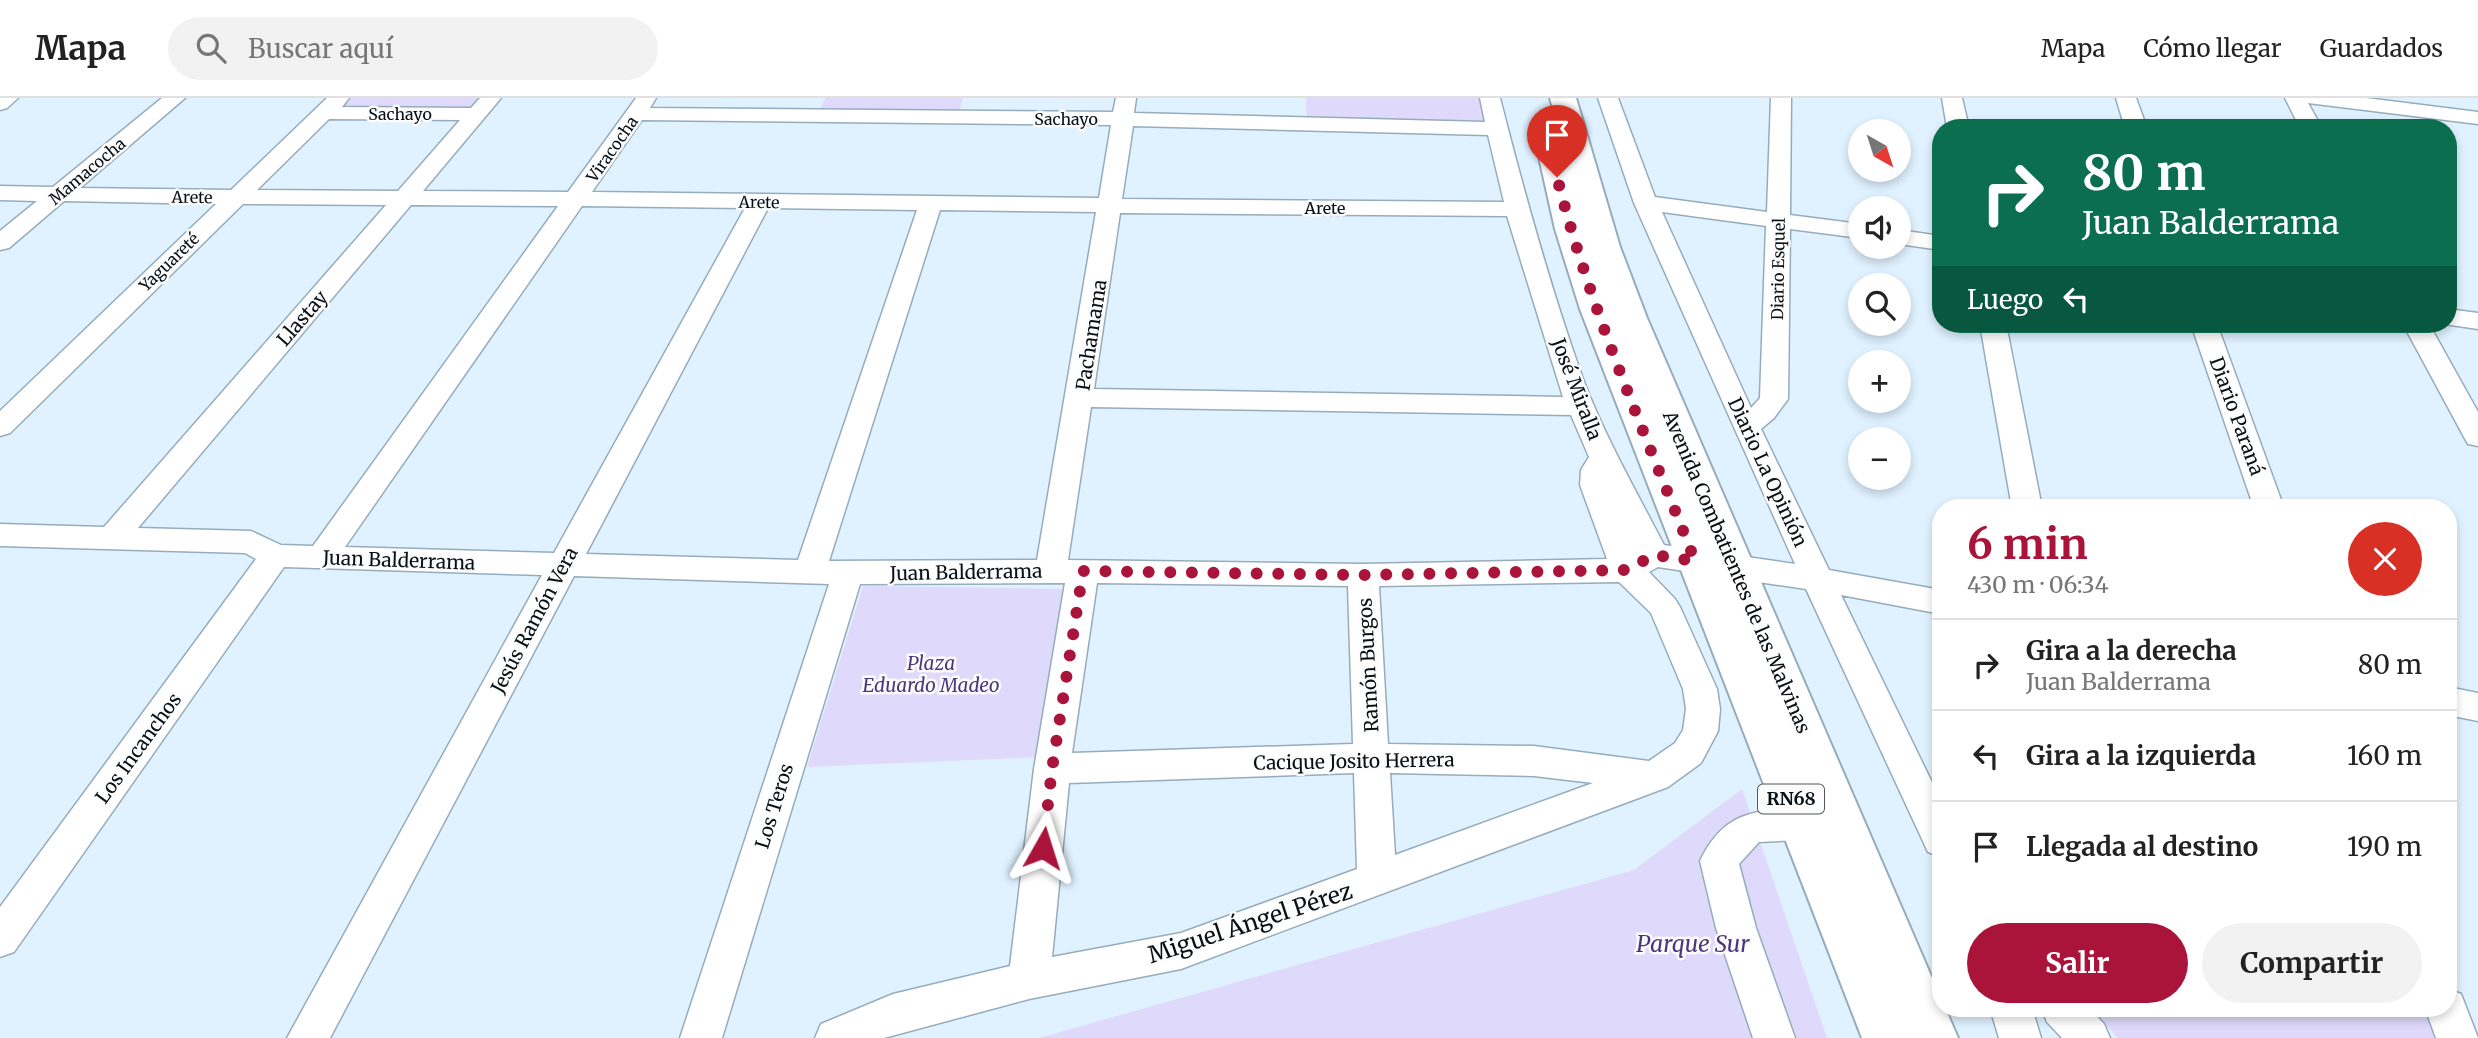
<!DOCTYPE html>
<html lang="es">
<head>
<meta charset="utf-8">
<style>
	:root { --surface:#fff; --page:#f2f2f2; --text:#222; --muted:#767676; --line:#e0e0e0; --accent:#aa143a }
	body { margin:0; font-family:Merriweather,serif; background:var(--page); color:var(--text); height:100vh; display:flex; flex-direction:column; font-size:26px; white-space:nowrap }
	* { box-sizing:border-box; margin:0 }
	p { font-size:23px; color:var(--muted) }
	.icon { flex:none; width:38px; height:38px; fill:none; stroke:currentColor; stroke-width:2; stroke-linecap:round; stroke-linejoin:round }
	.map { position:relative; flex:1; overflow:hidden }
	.side { position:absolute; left:1932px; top:401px; width:525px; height:518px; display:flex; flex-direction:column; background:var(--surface); border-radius:28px; box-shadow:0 4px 10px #0003 }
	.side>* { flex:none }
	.top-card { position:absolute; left:1932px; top:21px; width:525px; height:214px; border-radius:28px; box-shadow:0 4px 10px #0003; background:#0b6e4f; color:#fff; overflow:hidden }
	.needle { width:46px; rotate:141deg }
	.tools { position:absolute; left:1848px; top:21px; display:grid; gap:14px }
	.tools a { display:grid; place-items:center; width:63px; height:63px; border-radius:50%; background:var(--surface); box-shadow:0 4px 10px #0003; font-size:35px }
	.pin { position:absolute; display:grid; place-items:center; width:60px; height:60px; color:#fff; margin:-72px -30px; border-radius:50% 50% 50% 0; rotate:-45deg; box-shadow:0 0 7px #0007 }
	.pin .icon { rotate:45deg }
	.me { position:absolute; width:77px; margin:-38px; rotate:6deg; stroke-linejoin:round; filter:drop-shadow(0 0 5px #0008) }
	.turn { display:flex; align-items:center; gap:24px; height:147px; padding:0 35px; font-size:32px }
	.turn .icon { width:91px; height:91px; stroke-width:2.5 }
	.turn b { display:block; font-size:49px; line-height:60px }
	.then { display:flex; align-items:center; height:66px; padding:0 35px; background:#0003; gap:14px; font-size:26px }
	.round { display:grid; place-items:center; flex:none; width:74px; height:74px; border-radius:37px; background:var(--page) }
	.headline { display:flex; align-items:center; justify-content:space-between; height:119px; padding:0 35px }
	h1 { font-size:42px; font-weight:700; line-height:52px; color:var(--accent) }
	.cta { display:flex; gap:14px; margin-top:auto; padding:14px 35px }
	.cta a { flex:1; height:80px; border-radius:42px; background:var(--accent); color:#fff; font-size:28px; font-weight:700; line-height:80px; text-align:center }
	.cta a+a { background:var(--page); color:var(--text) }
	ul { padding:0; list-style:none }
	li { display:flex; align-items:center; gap:21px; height:91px; padding:0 35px; border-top:2px solid var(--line) }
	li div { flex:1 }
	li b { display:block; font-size:26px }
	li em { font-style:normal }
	header { display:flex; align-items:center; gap:42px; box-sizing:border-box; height:98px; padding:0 35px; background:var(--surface); border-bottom:2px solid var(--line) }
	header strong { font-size:33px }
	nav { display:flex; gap:38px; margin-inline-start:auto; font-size:24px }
	.search { width:490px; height:63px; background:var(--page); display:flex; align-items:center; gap:18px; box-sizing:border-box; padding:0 24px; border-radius:38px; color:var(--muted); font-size:26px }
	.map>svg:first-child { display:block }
</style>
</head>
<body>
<header>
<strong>Mapa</strong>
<div class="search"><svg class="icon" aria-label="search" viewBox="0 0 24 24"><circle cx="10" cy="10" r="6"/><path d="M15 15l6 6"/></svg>Buscar aquí</div>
<nav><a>Mapa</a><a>Cómo llegar</a><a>Guardados</a></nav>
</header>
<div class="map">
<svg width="2478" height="940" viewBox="0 0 2478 940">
	<rect width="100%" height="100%" fill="#e0f2ff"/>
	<g fill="#dfd9fc">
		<polygon points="346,0 483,0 473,12 335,11"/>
		<polygon points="826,0 963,0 958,18 817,16"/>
		<polygon points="1306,0 1480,0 1485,25 1307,21"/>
		<polygon points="863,488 1067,491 1042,659 807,669"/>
		<polygon points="1742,691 1827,940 1039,940 1634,772"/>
		<polygon points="2090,910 2433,910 2444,940 2118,940"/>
	</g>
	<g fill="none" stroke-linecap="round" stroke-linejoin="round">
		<defs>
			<g id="minor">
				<polygon points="0,0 18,0 7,10 0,12"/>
				<path d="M162,0h23l-105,90 151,2 96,-92h22l-7,9 129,1 9,-10h21l-78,93 145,1 68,-94h20l-6,10 463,4 3,-14h20l-2,15 351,9 -5,-24h20c24,94 50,189 83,281 21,56 53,112 81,166l131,19 -161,-361 -36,-105h20l37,99 112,15 4,-114h20l-1,117 70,9v14l-70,-9 -2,170 -14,19 -13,11 68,141 112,20v24l-100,-19 100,206v56l-13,-5 -122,-263 -148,-22 -9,5 26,27 5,8 37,82 3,20 -2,22 -17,32 -33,24 -487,182 -152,30 -145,39h-69l6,-14 72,-30 117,-28 24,-197 31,-186 -205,1 -138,454h-42l149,-454 -255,-8 -244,462h-43l255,-463 -258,-8 -270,385 -14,5v-50l256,-348 -11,-6 -245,-7v-22l104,3 282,-322 -143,-1 -233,229 -10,3v-25l216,-207 -152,-3 -55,47 -9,2v-19l37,-30 -37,-1v-14l53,1zM329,21l131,1 -62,71 -141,-1zM642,22l469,5 -12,73 -507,-6zM1133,28l355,9 16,67 -382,-3zM411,107l147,1 -245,340 -32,-1 -30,-14 -113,-3zM582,108l163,2 -191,345 -209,-6zM768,110l149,2 -119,350 -212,-6zM940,112l156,2 -59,348 -208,1zM1662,114l104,14 -6,172 -9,10zM1120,115l387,3 56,181 -469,-8zM1091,309l480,8 18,42 -8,13 -1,15 27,74 -244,5 -295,-4zM1619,484l32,31 32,76 3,20 -3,21 -8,13 -26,18 -115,-15 -146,-2 -9,-158zM1097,485l251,3 5,158 -281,9zM1354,675l3,96 -176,64 -129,24 17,-174zM1390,675l144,3 59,7 -198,72z"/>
				<polygon points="1942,0 1962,0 1969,30 1947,30"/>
				<polygon points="2116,0 2136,0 2147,30 2125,30"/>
				<polygon points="2285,0 2366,0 2478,14 2478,26 2308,5 2322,30 2300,30"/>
				<polygon points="1899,132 1941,138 1941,152 1899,146"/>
				<polygon points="2448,211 2478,215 2478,231 2444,226 2448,226"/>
				<polygon points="1980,226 2006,226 2042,410 2012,410"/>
				<polygon points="2191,226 2217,226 2284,410 2254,410"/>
				<polygon points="2403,226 2429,226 2478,314 2478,348 2468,346 2464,339"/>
				<polygon points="2448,589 2478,595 2478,623 2448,617"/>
				<path d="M1801,710l13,5 6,11 -6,11 -13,5 -42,2 -20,22 17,64 39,110h-42l-37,-110 -16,-67c23,-48 52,-51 101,-53z"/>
				<polygon points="2448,891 2461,896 2478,940 2436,940 2425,910 2448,910"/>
				<polygon points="1990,910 2032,910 2041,940 1999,940"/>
				<polygon points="2041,910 2089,910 2104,926 2110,940 2062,940 2047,924"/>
			</g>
			<polygon id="major" points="1550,0 1576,0 1620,149 1647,220 1941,901 1941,910 1945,910 1958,940 1862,940 1580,211 1555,131 1533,32 1537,26 1546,24 1555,26 1559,31"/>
		</defs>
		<use href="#minor" stroke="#96acbb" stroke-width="3"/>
		<use href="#major" stroke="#96acbb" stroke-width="4"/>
		<use href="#minor" fill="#fff" fill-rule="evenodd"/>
		<use href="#major" fill="#fff" fill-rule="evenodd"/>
	</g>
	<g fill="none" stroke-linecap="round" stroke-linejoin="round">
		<path stroke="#aa143a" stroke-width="12" stroke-dasharray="0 21.6" d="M1043,750l9,-79 31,-198 280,4 264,-5 27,-15 41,6c-50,-127 -105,-252 -138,-384"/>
	</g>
	<g text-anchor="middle" stroke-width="5" stroke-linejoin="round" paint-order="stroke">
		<g font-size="16" fill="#081015" stroke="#fcfcfc">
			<text x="400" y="22">Sachayo</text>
			<text x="1066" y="27">Sachayo</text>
			<text transform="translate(612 51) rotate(-55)" y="6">Viracocha</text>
			<text transform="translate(87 73) rotate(-40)" y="6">Mamacocha</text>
			<text transform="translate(192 99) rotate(1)" y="6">Arete</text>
			<text transform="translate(759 104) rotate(1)" y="6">Arete</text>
			<text x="1325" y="116">Arete</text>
			<text transform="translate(169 164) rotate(-44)" y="6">Yaguareté</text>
			<text transform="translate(1778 171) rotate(-89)" y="6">Diario Esquel</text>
		</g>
		<rect fill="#fcfcfc" stroke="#51575a" stroke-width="2" x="1758" y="686.5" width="66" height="29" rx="5"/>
		<g font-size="18" font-weight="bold" fill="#081015">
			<text x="1791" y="707">RN68</text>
		</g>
		<g font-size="19" fill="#081015" stroke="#fcfcfc">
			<text transform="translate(302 220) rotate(-49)" y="7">Llastay</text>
			<text transform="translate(1091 237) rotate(-81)" y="7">Pachamama</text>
			<text transform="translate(1577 291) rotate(69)" y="7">José Miralla</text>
			<text transform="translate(2237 318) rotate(70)" y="7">Diario Paraná</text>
			<text transform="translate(1768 374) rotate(65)" y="7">Diario La Opinión</text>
			<text transform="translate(399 462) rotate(2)" y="7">Juan Balderrama</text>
			<text transform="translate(966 474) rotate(-1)" y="7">Juan Balderrama</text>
			<text transform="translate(1737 474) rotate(67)" y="7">Avenida Combatientes de las Malvinas</text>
			<text transform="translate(534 522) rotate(-62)" y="7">Jesús Ramón Vera</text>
			<text transform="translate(1368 567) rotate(-93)" y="7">Ramón Burgos</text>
			<text transform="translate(138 650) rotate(-54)" y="7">Los Incanchos</text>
			<text transform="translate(1354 663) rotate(-1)" y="7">Cacique Josito Herrera</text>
			<text transform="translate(774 708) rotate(-73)" y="7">Los Teros</text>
		</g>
		<g font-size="19" font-style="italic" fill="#4a377c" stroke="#fcfcfc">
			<text x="931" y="572">Plaza<tspan x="931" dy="22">Eduardo Madeo</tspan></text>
		</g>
		<g font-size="23" fill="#081015" stroke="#fcfcfc">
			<text transform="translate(1250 825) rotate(-18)" y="8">Miguel Ángel Pérez</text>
		</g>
		<g font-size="23" font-style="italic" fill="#4a377c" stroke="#fcfcfc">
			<text x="1693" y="854">Parque Sur</text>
		</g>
	</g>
</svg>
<div class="tools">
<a><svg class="needle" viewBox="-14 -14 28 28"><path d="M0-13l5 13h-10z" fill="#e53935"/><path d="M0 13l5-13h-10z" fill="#767676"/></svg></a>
<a><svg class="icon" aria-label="sound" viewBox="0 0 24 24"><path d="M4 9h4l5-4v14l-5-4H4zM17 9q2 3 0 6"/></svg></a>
<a><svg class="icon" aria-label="search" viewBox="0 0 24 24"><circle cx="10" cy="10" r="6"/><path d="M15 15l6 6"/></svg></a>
<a>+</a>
<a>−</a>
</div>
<div class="pin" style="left:1557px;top:79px;background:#d93025"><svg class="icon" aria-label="arrive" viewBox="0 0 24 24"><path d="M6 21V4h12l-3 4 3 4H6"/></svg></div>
<svg class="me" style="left:1043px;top:750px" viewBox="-20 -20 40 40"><path d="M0-17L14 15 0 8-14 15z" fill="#aa143a" stroke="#fff" stroke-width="4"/></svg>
<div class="top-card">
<div class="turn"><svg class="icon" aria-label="right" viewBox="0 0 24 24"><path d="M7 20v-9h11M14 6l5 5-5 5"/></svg><div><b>80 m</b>Juan Balderrama</div></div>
<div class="then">Luego<svg class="icon" aria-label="left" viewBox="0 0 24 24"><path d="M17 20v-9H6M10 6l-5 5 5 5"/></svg></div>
</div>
<section class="side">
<div class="headline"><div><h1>6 min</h1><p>430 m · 06:34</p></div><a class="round" style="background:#d93025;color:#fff"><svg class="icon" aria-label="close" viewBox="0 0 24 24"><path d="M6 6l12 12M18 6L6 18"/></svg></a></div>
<ul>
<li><svg class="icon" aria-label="right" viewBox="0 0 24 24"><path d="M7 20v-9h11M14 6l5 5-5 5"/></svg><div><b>Gira a la derecha</b><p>Juan Balderrama</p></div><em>80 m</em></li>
<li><svg class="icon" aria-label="left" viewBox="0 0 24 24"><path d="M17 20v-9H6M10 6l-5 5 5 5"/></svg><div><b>Gira a la izquierda</b></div><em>160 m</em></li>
<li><svg class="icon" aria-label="arrive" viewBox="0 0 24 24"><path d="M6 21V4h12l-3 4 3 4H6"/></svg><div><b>Llegada al destino</b></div><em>190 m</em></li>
</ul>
<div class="cta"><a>Salir</a><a>Compartir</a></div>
</section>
</div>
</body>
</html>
